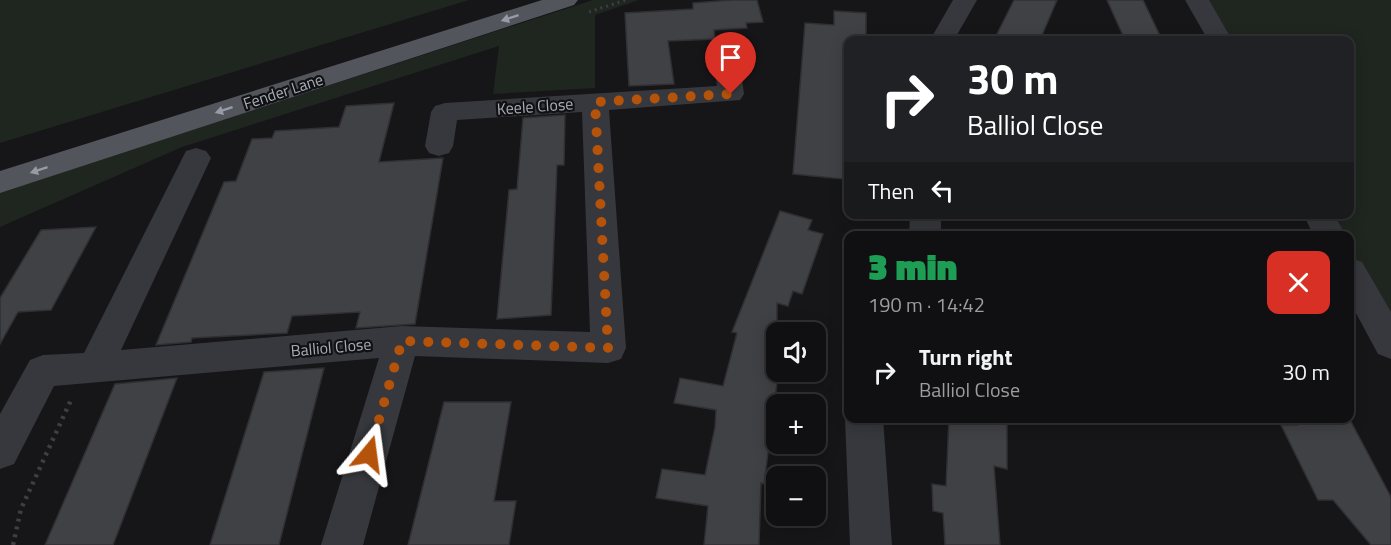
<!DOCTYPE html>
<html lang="en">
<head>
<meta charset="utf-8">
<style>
	:root { --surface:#101012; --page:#19191b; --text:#f1f3f6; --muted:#9c9d9f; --line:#303032 }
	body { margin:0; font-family:"Titillium Web",sans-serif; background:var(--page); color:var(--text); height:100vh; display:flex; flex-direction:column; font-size:22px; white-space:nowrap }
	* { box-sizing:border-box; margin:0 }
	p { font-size:20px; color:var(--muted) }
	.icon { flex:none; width:33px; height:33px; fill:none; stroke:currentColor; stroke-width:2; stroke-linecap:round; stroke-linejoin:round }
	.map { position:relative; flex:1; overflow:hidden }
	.details { position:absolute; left:844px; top:231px; width:510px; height:192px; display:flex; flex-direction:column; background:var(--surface); border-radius:12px; box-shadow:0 3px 15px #0003,0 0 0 2px var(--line) }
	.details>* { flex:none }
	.guide { position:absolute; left:844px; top:36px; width:510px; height:183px; border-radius:12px; box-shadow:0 3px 15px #0003,0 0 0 2px var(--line); background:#202124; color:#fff; overflow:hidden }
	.fabs { position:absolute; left:766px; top:322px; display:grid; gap:12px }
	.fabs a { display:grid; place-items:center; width:60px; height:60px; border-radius:12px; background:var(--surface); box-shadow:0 3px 15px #0003,0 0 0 2px var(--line); font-size:30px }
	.pin { position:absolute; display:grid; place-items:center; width:51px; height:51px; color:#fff; margin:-62px -26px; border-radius:50% 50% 50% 0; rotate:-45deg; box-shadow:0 0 6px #0007 }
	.pin .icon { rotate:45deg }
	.me { position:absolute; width:66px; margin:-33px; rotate:16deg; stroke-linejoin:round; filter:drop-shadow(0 0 4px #0008) }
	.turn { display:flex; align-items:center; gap:21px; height:126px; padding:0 24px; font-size:27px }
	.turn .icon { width:78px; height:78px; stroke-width:2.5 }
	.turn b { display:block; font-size:42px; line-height:51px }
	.then { display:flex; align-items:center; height:57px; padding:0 24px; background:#0003; gap:12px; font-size:22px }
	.round { display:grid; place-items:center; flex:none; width:63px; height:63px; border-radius:12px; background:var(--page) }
	.head { display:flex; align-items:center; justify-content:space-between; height:102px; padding:0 24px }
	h1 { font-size:36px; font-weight:800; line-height:45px; color:#1e9e55 }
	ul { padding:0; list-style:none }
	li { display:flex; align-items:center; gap:18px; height:78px; padding:0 24px }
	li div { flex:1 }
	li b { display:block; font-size:22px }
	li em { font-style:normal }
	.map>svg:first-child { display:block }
</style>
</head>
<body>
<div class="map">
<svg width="1391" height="545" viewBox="0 0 1391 545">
	<rect width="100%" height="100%" fill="#161618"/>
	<g fill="#1e261f">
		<polygon points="0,0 469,0 0,143"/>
		<polygon points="593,0 639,0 595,15 595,88 493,94 499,46 182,147 0,227 0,192"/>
		<polygon points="1204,0 1391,0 1391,322 1350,252 1350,236 1340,235 1328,215 1350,214 1350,40 1228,40"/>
	</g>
	<g fill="#404145" stroke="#303034" stroke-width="1.5">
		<polygon points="732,0 757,0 763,22 746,23 747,28 714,30 715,39 668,41 674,84 629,86 625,13 693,9 693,3"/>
		<polygon points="1014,0 1057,0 1040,40 1014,40 996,36"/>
		<polygon points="1107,0 1143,0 1162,40 1125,40"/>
		<polygon points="834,11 866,13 866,40 849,40 849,50 846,50 843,179 793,174 805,23 834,25"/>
		<polygon points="394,103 379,162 443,158 415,324 356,328 360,312 292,316 287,333 192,338 191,342 156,345 224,182 236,181 252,139 272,138 275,131 339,127 346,106"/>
		<polygon points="565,115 564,165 557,165 551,315 497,319 509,190 517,189 523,118"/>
		<polygon points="780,211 812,220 808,230 823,234 802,294 793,291 788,306 777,303 777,383 764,484 761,483 759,545 704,545 708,506 656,498 662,469 705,475 715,427 716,410 674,403 680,378 723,386 737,333 732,332"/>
		<polygon points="96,227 51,310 18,312 0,344 0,298 41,230"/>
		<polygon points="324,368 279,545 210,545 264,372"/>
		<polygon points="177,378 113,545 45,545 115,384"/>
		<polygon points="444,402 511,402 494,501 516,501 509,545 408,545"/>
		<polygon points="949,418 1007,418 1007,469 994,466 1000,545 945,545 943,513 933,511 932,484 946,486"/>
		<polygon points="1293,418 1349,418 1391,497 1391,545 1371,545 1333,500 1318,500 1281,425 1297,425"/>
	</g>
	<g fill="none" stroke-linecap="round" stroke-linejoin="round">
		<polyline stroke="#3d3f44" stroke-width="3" stroke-dasharray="2 4" stroke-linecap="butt" points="589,12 626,0"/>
		<polyline stroke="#3d3f44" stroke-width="4.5" stroke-dasharray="3 5" stroke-linecap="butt" points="13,545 21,509 71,400"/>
		<g fill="#37383d" fill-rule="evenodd">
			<polygon points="953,0 977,0 954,40 930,40"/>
			<polygon points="1185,0 1209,0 1232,40 1208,40"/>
			<polygon points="726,49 735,52 739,57 744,94 740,100 609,110 626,348 621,359 608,363 415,356 363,545 321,545 379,358 54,386 14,464 0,469 0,414 30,360 43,355 84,353 186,151 196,148 206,151 211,158 121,350 402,326 590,332 582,112 457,120 453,146 449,153 439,156 429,153 425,146 431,112 435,106 445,103 717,86 713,57 717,52"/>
			<polygon points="910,214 941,214 941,236 909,236"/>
			<polygon points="1303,214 1334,214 1346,236 1314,236"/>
			<polygon points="1350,258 1362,262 1391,312 1391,359 1378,354 1350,302"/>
			<polygon points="849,409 849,418 883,418 892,545 850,545 845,418"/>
		</g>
		<polygon fill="#53555c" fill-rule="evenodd" points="542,0 578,0 574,5 0,193 0,171"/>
	</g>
	<defs><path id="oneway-solid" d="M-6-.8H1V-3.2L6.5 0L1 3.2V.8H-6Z" transform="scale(1.5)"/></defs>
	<g fill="#979ba6">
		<use href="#oneway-solid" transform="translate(510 18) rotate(162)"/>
		<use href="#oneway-solid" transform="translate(224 110) rotate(162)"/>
		<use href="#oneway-solid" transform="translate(39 170) rotate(162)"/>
	</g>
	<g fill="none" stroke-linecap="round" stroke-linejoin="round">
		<polyline stroke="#b45309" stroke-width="10" stroke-dasharray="0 18" points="369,454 402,341 608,348 595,102 731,94"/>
	</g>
	<g text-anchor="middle" stroke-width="4.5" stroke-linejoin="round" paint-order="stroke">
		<g font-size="16" fill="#a8adb8" stroke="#111113">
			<text transform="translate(283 91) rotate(-18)" y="6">Fender Lane</text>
			<text transform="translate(535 106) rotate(-4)" y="6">Keele Close</text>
			<text transform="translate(331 347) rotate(-5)" y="6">Balliol Close</text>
		</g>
	</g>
</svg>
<div class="fabs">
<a><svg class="icon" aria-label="sound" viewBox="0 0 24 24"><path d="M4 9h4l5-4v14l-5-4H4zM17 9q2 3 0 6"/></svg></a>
<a>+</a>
<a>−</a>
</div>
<div class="pin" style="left:731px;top:94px;background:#d93025"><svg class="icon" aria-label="arrive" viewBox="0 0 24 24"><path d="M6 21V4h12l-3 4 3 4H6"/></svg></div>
<svg class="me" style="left:369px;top:454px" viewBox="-20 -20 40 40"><path d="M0-17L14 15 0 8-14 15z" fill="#b45309" stroke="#fff" stroke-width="4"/></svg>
<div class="guide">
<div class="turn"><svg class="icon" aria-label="right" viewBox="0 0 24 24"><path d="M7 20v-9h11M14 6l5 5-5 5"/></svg><div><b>30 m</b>Balliol Close</div></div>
<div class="then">Then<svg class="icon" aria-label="left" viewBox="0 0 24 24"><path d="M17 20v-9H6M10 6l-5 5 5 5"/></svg></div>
</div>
<section class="details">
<div class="head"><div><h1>3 min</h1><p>190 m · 14:42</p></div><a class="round" style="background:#d93025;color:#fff"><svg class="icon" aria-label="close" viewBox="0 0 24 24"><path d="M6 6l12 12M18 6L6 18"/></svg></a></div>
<ul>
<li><svg class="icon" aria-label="right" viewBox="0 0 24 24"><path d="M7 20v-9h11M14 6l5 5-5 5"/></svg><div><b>Turn right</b><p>Balliol Close</p></div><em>30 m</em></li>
</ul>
</section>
</div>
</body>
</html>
